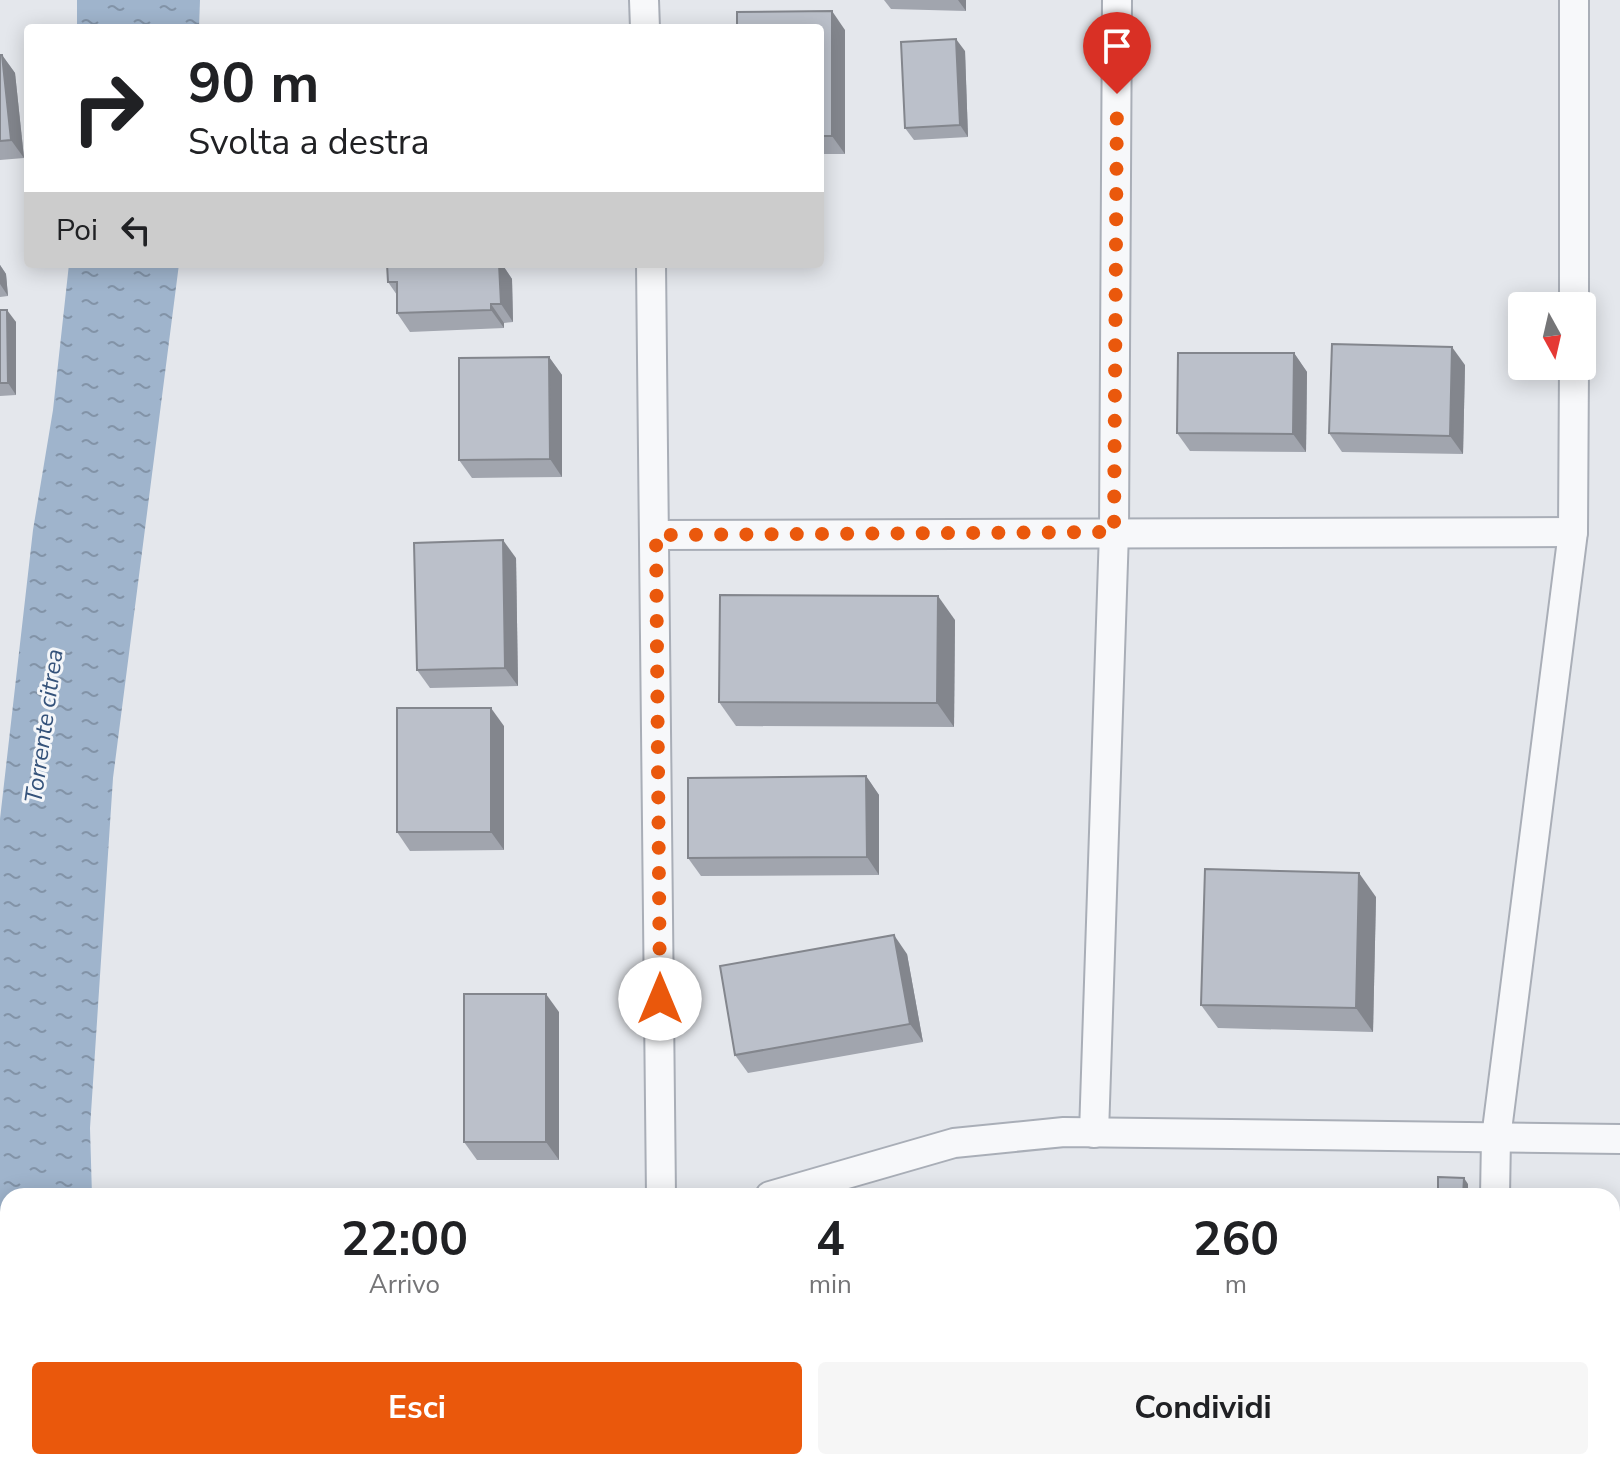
<!DOCTYPE html>
<html lang="it">
<head>
<meta charset="utf-8">
<style>
	:root { --surface:#fff; --page:#f6f6f6; --text:#202124; --muted:#757577; --accent:#ea580c }
	body { margin:0; font-family:"Nunito Sans",sans-serif; background:var(--page); color:var(--text); height:100vh; display:flex; flex-direction:column; font-size:30px; white-space:nowrap }
	* { box-sizing:border-box; margin:0 }
	p { font-size:26px; color:var(--muted) }
	.icon { flex:none; width:44px; height:44px; fill:none; stroke:currentColor; stroke-width:2; stroke-linecap:round; stroke-linejoin:round }
	.map { position:relative; flex:1; overflow:hidden }
	.details { position:absolute; left:0px; top:1188px; width:1620px; height:282px; display:flex; flex-direction:column; background:var(--surface); border-radius:24px 24px 0 0; box-shadow:0 4px 20px #0003 }
	.details>* { flex:none }
	.banner { position:absolute; left:24px; top:24px; width:800px; height:244px; border-radius:8px; box-shadow:0 4px 20px #0003; background:#fff; color:var(--text); overflow:hidden }
	.needle { width:52px; rotate:172deg }
	.controls { position:absolute; left:1508px; top:292px; display:grid; gap:16px }
	.controls a { display:grid; place-items:center; width:88px; height:88px; border-radius:8px; background:var(--surface); box-shadow:0 4px 20px #0003; font-size:40px }
	.pin { position:absolute; display:grid; place-items:center; width:68px; height:68px; color:#fff; margin:-82px -34px; border-radius:50% 50% 50% 0; rotate:-45deg; box-shadow:0 0 8px #0007 }
	.pin .icon { rotate:45deg }
	.me { position:absolute; width:88px; margin:-44px; rotate:0deg; stroke-linejoin:round; filter:drop-shadow(0 0 6px #0008) }
	.turn { display:flex; align-items:center; gap:28px; height:168px; padding:0 32px; font-size:36px }
	.turn .icon { width:104px; height:104px; stroke-width:2.5 }
	.turn b { display:block; font-size:56px; line-height:68px }
	.then { display:flex; align-items:center; height:76px; padding:0 32px; background:#0003; gap:16px; font-size:30px }
	.eta { display:flex; justify-content:space-evenly; align-items:center; height:136px; text-align:center }
	.eta b { font-size:48px; font-weight:700; line-height:56px }
	.button { display:flex; gap:16px; margin-top:auto; padding:16px 32px }
	.button a { flex:1; height:92px; border-radius:8px; background:var(--accent); color:#fff; font-size:32px; font-weight:700; line-height:92px; text-align:center }
	.button a+a { background:var(--page); color:var(--text) }
	.map>svg:first-child { display:block }
</style>
</head>
<body>
<div class="map">
<svg width="1620" height="1469" viewBox="0 0 1620 1469">
	<defs>
		<pattern id="water-ripples" width="26" height="14" patternUnits="userSpaceOnUse" patternTransform="scale(2)"><rect width="26" height="14" fill="#9fb4cc"/><path d="M2 4q2-2 4 0t4 0M15 11q2-2 4 0t4 0" fill="none" stroke="#8293a7"/></pattern>
	</defs>
	<rect width="100%" height="100%" fill="#e4e7ec"/>
	<g fill="url(#water-ripples)">
		<polygon points="77,0 200,0 199,28 77,28"/>
		<polygon points="69,264 179,264 113,778 90,1128 92,1196 8,1196 8,1400 0,1361 0,819 33,530 53,410"/>
		<polygon points="20,1462 134,1462 136,1469 21,1469"/>
	</g>
	<g fill="none" stroke-linecap="round" stroke-linejoin="round">
		<defs>
			<g id="street">
				<polyline points="644,0 645,28"/>
				<polyline points="651,264 661,1196"/>
				<polyline points="1574,306 1574,0"/>
				<polyline points="656,535 1573,532"/>
				<polyline points="1094,1133 1114,532 1117,0"/>
				<polyline points="770,1196 954,1143 1064,1132 1620,1139"/>
				<polyline points="1495,1196 1496,1138 1573,532 1574,366"/>
				<polyline points="1525,1462 1530,1469"/>
				<polyline points="292,1469 294,1462"/>
				<polyline points="1454,1469 1458,1462"/>
			</g>
		</defs>
		<use href="#street" stroke="#a9aeb7" stroke-width="32"/>
		<use href="#street" stroke="#f7f8fa" stroke-width="28"/>
	</g>
	<g fill="#a1a5ae">
		<polygon points="884,0 966,0 966,11 891,9"/>
		<polygon points="820,28 845,30 845,154 820,154"/>
		<polygon points="965,51 968,137 914,140 905,128"/>
		<polygon points="0,55 2,55 15,73 24,158 0,160"/>
		<polygon points="502,264 512,279 513,322 504,323 504,328 410,332 397,313 397,295 388,282"/>
		<polygon points="0,265 6,274 8,296 0,297"/>
		<polygon points="0,310 16,322 16,395 0,396"/>
		<polygon points="1294,353 1307,372 1306,452 1190,451 1177,433"/>
		<polygon points="549,357 562,375 562,477 472,478 459,460"/>
		<polygon points="1465,365 1463,454 1342,452 1329,433"/>
		<polygon points="516,558 518,686 430,688 417,670"/>
		<polygon points="955,620 954,727 736,726 719,702"/>
		<polygon points="504,726 504,850 410,851 397,832"/>
		<polygon points="866,776 879,795 879,875 701,876 688,858"/>
		<polygon points="1376,897 1373,1032 1218,1028 1201,1005"/>
		<polygon points="907,954 923,1042 748,1073 735,1055"/>
		<polygon points="559,1012 559,1160 477,1160 464,1142"/>
		<polygon points="1620,1387 1620,1469 1558,1469 1553,1462 1612,1462"/>
	</g>
	<g fill="#83868d">
		<polygon points="958,0 966,0 966,11"/>
		<polygon points="832,11 845,30 845,154 832,136"/>
		<polygon points="956,39 965,51 968,137 960,125"/>
		<polygon points="2,55 15,73 24,158 11,140"/>
		<polygon points="492,264 502,264 512,279 513,322 501,304"/>
		<polygon points="0,265 6,274 8,296 0,284"/>
		<polygon points="491,304 504,323 504,328 491,310"/>
		<polygon points="7,310 16,322 16,395 8,383"/>
		<polygon points="1452,347 1465,365 1463,454 1450,436"/>
		<polygon points="1294,353 1307,372 1306,452 1293,434"/>
		<polygon points="549,357 562,375 562,477 550,459"/>
		<polygon points="503,540 516,558 518,686 505,668"/>
		<polygon points="938,596 955,620 954,727 937,703"/>
		<polygon points="491,708 504,726 504,850 491,832"/>
		<polygon points="866,776 879,795 879,875 867,857"/>
		<polygon points="1359,873 1376,897 1373,1032 1356,1008"/>
		<polygon points="894,935 907,954 923,1042 910,1024"/>
		<polygon points="546,994 559,1012 559,1160 546,1142"/>
		<polygon points="1464,1178 1468,1184 1468,1196 1463,1196"/>
	</g>
	<g fill="#bbc0ca" stroke="#83868d" stroke-width="2">
		<polygon points="832,11 832,136 820,136 820,28 737,28 737,12"/>
		<polygon points="956,39 960,125 905,128 901,42"/>
		<polygon points="0,55 2,55 11,140 0,141"/>
		<polygon points="387,264 499,264 501,304 491,304 491,310 397,313 397,282 388,282"/>
		<polygon points="0,310 7,310 8,383 0,383"/>
		<polygon points="1332,344 1452,347 1450,436 1329,433"/>
		<polygon points="1178,353 1294,353 1293,434 1177,433"/>
		<polygon points="549,357 550,459 459,460 459,358"/>
		<polygon points="503,540 505,668 417,670 414,543"/>
		<polygon points="720,595 938,596 937,703 719,702"/>
		<rect x="397" y="708" width="94" height="124"/>
		<polygon points="866,776 867,857 688,858 688,778"/>
		<polygon points="1205,869 1359,873 1356,1008 1201,1005"/>
		<polygon points="894,935 910,1024 735,1055 720,966"/>
		<rect x="464" y="994" width="82" height="148"/>
		<polygon points="1438,1177 1464,1178 1463,1196 1438,1196"/>
		<polygon points="1612,1387 1620,1387 1620,1463 1593,1462 1612,1462"/>
	</g>
	<g fill="none" stroke-linecap="round" stroke-linejoin="round">
		<polyline stroke="#ea580c" stroke-width="14" stroke-dasharray="0 25.2" points="660,999 656,535 1114,532 1117,94"/>
	</g>
	<g text-anchor="middle" stroke-width="6" stroke-linejoin="round" paint-order="stroke">
		<g font-size="24" font-style="italic" fill="#34527a" stroke="#f4f6f9">
			<text transform="translate(44 726) rotate(-82)" y="8">Torrente citrea</text>
		</g>
	</g>
</svg>
<div class="controls">
<a><svg class="needle" viewBox="-14 -14 28 28"><path d="M0-13l5 13h-10z" fill="#e53935"/><path d="M0 13l5-13h-10z" fill="#757577"/></svg></a>
</div>
<div class="pin" style="left:1117px;top:94px;background:#d93025"><svg class="icon" aria-label="arrive" viewBox="0 0 24 24"><path d="M6 21V4h12l-3 4 3 4H6"/></svg></div>
<svg class="me" style="left:660px;top:999px" viewBox="-20 -20 40 40"><circle r="19" fill="#fff"/><path d="M0-13L10 11 0 6-10 11z" fill="#ea580c"/></svg>
<div class="banner">
<div class="turn"><svg class="icon" aria-label="right" viewBox="0 0 24 24"><path d="M7 20v-9h11M14 6l5 5-5 5"/></svg><div><b>90 m</b>Svolta a destra</div></div>
<div class="then">Poi<svg class="icon" aria-label="left" viewBox="0 0 24 24"><path d="M17 20v-9H6M10 6l-5 5 5 5"/></svg></div>
</div>
<section class="details">
<div class="eta">
<div><b>22:00</b><p>Arrivo</p></div>
<div><b>4</b><p>min</p></div>
<div><b>260</b><p>m</p></div>
</div>
<div class="button"><a>Esci</a><a>Condividi</a></div>
</section>
</div>
</body>
</html>
